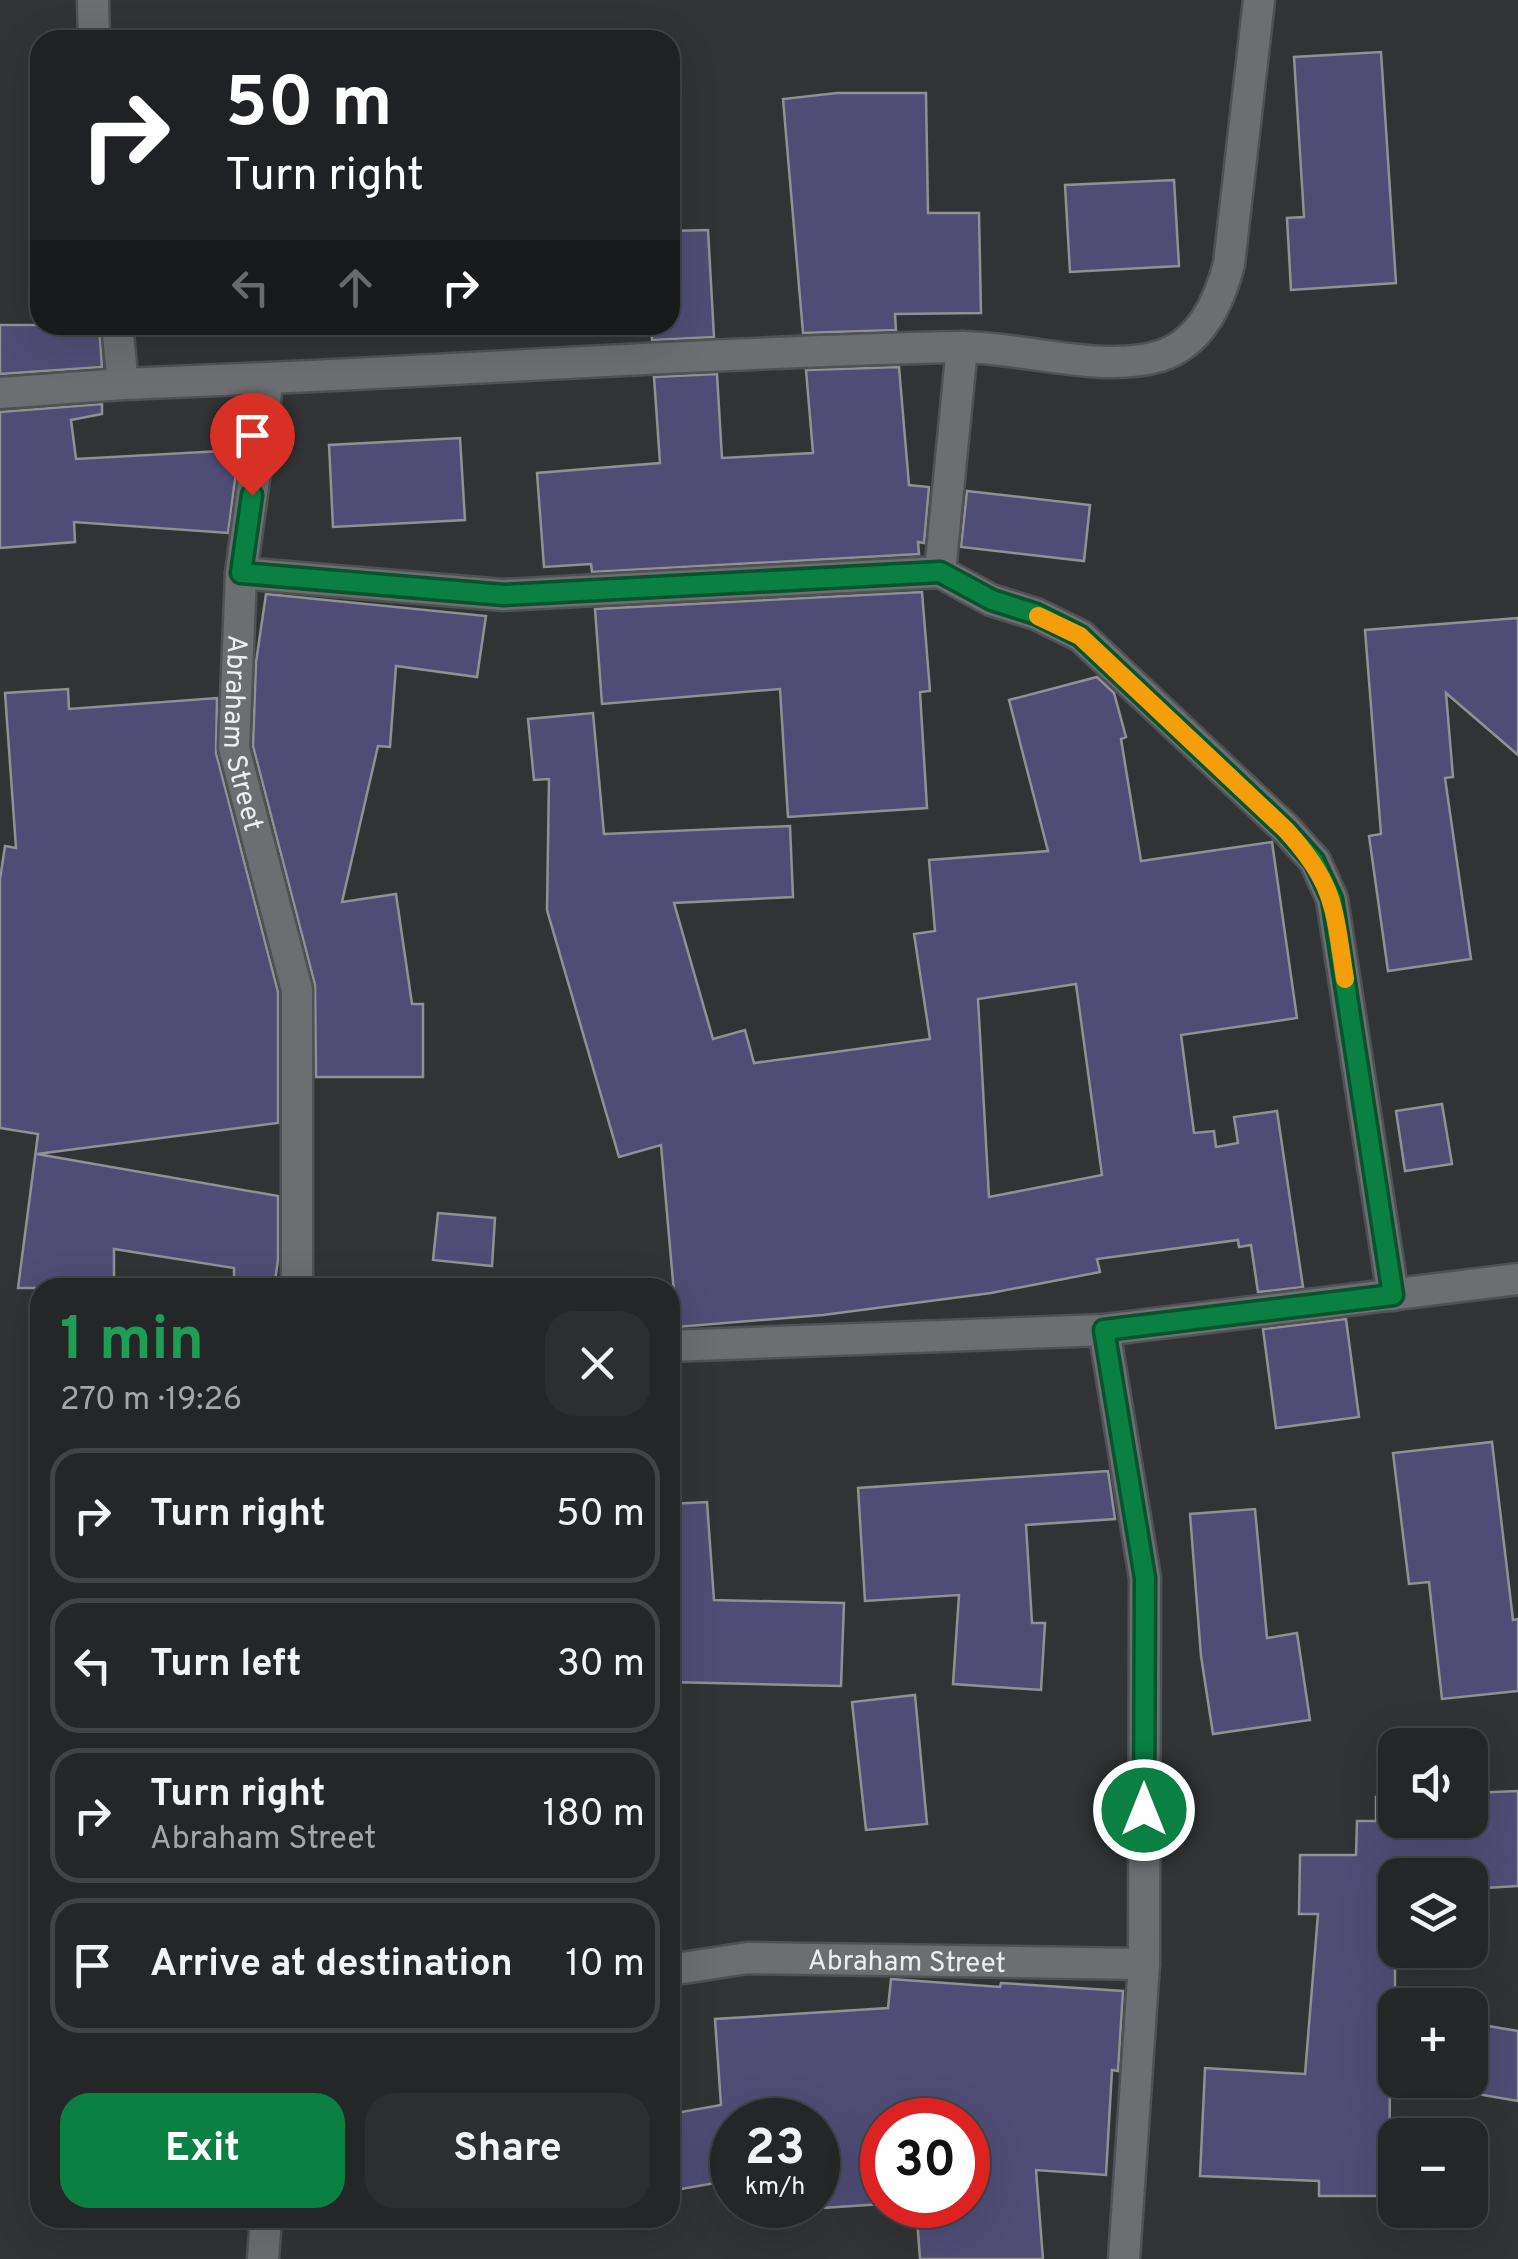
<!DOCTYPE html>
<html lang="en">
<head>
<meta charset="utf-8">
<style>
	:root { --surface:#252628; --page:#2d2e30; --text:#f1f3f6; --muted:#a3a5a8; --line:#424345; --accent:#0b8043 }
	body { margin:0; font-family:Overpass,sans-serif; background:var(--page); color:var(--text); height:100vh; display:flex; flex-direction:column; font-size:38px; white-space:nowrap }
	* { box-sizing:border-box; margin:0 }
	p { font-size:32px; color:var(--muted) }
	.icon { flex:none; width:55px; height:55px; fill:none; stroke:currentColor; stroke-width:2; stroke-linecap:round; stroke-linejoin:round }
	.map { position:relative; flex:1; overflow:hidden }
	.sheet { position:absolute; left:30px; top:1278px; width:650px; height:950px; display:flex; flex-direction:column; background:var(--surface); border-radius:30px; box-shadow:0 10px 40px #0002,0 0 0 2px var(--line) }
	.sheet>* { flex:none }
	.hud { position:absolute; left:30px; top:30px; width:650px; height:305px; border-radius:30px; box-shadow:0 10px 40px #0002,0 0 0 2px var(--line); background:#202124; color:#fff; overflow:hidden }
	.fabs { position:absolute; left:1378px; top:1728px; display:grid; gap:20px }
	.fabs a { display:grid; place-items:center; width:110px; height:110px; border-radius:20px; background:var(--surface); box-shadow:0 10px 40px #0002,0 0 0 2px var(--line); font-size:50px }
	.speed { position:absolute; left:710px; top:2098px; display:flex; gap:20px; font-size:50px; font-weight:700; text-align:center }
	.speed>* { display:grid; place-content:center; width:130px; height:130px; border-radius:50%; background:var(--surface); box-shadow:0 10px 40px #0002,0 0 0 2px var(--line); line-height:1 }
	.speed small { font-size:25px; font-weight:400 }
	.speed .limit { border:15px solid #d22; background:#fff; color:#111 }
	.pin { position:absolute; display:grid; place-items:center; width:85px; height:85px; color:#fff; margin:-102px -42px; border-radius:50% 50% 50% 0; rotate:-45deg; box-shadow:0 0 10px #0007 }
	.pin .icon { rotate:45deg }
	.me { position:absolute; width:110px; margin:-55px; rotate:0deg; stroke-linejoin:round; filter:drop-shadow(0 0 8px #0008) }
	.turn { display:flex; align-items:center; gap:35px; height:210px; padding:0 30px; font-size:45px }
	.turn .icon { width:130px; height:130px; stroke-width:2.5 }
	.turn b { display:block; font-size:70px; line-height:85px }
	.lanes { display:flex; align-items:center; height:95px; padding:0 30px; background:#0003; justify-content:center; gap:50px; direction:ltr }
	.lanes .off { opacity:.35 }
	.round { display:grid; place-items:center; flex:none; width:105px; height:105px; border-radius:30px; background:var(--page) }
	.summary { display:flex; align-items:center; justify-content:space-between; height:170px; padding:0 30px }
	h1 { font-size:60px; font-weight:700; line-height:75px; color:#1e9e55 }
	.primary-button { display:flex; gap:20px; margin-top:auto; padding:20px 30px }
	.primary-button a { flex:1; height:115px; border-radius:30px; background:var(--accent); color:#fff; font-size:40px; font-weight:700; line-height:115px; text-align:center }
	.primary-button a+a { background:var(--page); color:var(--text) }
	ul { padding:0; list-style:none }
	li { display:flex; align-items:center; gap:30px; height:135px; margin:0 20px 15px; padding:0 10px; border:5px solid var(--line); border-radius:30px }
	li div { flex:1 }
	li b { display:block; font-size:38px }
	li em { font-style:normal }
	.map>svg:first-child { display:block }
</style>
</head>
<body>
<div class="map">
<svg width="1518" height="2259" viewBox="0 0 1518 2259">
	<rect width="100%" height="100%" fill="#313335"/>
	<g fill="#4f4d75" stroke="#919195" stroke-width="2.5" fill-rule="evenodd">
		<polygon points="1381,52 1396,283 1291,290 1287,218 1304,217 1294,57"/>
		<polygon points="837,93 926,93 928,213 979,213 981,313 895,314 896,330 803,333 783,99"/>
		<polygon points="1174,180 1179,266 1070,272 1065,185"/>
		<polygon points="708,230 714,337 652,340 651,325 670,325 670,231"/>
		<polygon points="0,325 99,325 102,367 0,374"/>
		<polygon points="899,367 909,485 929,487 924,543 918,542 919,554 592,572 591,564 544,567 537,473 660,463 654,377 717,374 722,458 813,453 806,370"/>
		<polygon points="102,404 102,414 71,420 76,459 239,450 228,533 74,522 75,542 0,548 0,412"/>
		<polygon points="460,438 465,520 333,527 329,445"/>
		<polygon points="967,491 1090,505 1084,561 961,547"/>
		<polygon points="922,592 930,691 920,692 927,808 788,817 780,689 602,704 595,609"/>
		<polygon points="266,594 486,616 477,677 396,666 390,747 378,746 342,902 396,894 412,1004 423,1004 423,1077 316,1077 315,985 253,746 256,662"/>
		<polygon points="1518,618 1518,755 1446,693 1453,777 1445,778 1471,959 1388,971 1369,836 1381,834 1365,630"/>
		<path d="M1097,677l17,16 12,44 -5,2 20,122 131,-19 25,176 -116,17 13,98 20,-2 2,16 22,-4 -4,-26 43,-6 26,176 -45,5 -7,-47 -12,2 -1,-7 -141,19 3,13 -109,21 -168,22 -146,12 -16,-182 -42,12 -72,-247 2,-131 -15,1 -6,-61 65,-6 11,121 186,-8 3,71 -119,6 39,136 32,-9 9,33 176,-24 -16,-105 21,-3 -6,-71 119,-9 -39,-151zM1076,984l26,191 -113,22 -11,-198z"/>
		<polygon points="68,689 69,709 217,698 216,753 278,992 278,1123 37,1154 278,1196 278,1260 274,1288 234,1288 234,1268 114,1249 114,1288 18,1288 38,1134 0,1128 0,879 5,846 16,848 5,693"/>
		<polygon points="1442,1104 1452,1164 1405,1171 1396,1111"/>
		<polygon points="438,1213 495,1218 492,1266 433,1260"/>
		<polygon points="1346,1319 1359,1417 1276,1428 1263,1329"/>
		<polygon points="1492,1442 1513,1620 1518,1619 1518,1691 1442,1699 1429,1582 1409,1584 1393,1453"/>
		<polygon points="1108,1471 1115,1519 1026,1525 1032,1623 1045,1623 1041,1690 953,1684 959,1595 865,1601 858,1488"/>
		<polygon points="707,1502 714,1600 844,1603 841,1686 670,1682 670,1504"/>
		<polygon points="1255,1509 1267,1638 1297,1633 1310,1720 1213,1734 1201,1656 1190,1514"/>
		<polygon points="915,1695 927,1824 866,1830 852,1702"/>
		<polygon points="1518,1791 1518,1886 1470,1889 1470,1875 1395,1875 1395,1990 1399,1991 1395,2005 1395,2080 1470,2080 1470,2023 1518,2031 1518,2101 1390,2079 1389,2196 1319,2196 1319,2181 1200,2176 1205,2068 1305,2074 1318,1914 1299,1914 1300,1855 1356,1855 1357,1821 1376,1821 1376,1797 1395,1796 1395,1820 1470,1820 1470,1793"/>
		<polygon points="891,1979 1000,1987 1001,1983 1123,1991 1118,2071 1112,2070 1106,2175 1036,2170 1043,2259 920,2259 916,2205 968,2205 968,2120 882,2120 882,2204 747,2213 746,2205 818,2205 818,2120 732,2120 732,2180 670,2191 670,2114 721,2105 715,2019 888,2008"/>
	</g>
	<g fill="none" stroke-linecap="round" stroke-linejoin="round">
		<defs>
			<g id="minor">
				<polyline points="93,0 94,40"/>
				<path id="s1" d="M117,325l6,59 145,-6 -27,195 -7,175 63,242v298"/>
				<path d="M268,378c229,-10 459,-26 689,-31 62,-1 144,27 203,9 41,-13 59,-54 69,-92l30,-264"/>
				<polyline points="0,393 123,384"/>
				<polyline points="940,572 962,347"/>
				<polyline points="241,573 503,595 940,572 991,600 1036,614 1081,636 1286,829 1315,861 1332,899 1393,1295"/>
				<polyline points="1104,1330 1145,1578 1144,1964 1124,2259"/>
				<polyline points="670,1346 1104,1330 1518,1279"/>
				<path id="s2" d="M670,1970l77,-12 397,6"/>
				<polyline points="263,2259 266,2218"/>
			</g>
		</defs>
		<use href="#minor" stroke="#505154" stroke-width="35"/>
		<use href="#minor" stroke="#6c6e71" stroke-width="30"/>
	</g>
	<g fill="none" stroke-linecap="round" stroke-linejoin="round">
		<defs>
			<polyline id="route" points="252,495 241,573 504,595 940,572 992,600 1036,614 1080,636 1286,830 1314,861 1332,899 1393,1295 1104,1330 1145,1578 1144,1810"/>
		</defs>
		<use href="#route" stroke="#07532c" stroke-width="25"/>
		<use href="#route" stroke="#0b8043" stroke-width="18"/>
		<path stroke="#f59e0b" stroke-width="18" d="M1038,616l42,20 206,194c50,55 48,79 59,149"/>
	</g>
	<g text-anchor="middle" stroke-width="9" stroke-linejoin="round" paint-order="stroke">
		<g font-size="28" fill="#edeeef" stroke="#27292b">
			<text dy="10" stroke="none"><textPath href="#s1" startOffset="562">Abraham Street</textPath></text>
			<text dy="10" stroke="none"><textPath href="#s2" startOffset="238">Abraham Street</textPath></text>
		</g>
	</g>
</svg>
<div class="fabs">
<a><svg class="icon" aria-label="sound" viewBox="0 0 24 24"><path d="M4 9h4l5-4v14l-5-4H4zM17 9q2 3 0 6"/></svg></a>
<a><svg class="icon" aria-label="layers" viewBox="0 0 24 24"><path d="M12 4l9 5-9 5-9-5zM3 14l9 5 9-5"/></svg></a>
<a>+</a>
<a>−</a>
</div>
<div class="speed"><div>23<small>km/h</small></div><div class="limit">30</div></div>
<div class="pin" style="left:252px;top:495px;background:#d93025"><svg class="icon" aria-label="arrive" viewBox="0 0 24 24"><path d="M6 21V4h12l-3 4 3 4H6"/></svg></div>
<svg class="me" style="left:1144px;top:1810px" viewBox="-20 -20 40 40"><circle r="17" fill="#0b8043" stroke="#fff" stroke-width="3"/><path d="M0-11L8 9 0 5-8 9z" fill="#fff"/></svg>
<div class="hud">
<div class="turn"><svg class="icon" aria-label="right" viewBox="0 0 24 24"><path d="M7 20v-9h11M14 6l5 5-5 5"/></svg><div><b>50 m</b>Turn right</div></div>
<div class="lanes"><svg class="icon off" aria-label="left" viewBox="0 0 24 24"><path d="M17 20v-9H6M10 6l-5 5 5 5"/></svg><svg class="icon off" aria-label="ahead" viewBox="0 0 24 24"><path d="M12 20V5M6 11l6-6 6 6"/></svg><svg class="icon" aria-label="right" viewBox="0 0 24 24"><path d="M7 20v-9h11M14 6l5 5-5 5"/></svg></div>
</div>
<section class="sheet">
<div class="summary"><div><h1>1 min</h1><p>270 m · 19:26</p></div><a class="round"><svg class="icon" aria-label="close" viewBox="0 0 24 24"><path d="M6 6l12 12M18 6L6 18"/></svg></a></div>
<ul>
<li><svg class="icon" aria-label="right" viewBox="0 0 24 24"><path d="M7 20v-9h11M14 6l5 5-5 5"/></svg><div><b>Turn right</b></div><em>50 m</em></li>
<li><svg class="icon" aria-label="left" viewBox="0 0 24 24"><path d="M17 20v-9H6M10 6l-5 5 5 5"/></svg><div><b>Turn left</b></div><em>30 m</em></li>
<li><svg class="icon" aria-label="right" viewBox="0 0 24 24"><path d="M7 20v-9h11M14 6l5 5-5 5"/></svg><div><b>Turn right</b><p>Abraham Street</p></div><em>180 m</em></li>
<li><svg class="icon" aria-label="arrive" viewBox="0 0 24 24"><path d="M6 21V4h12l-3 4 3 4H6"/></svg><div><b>Arrive at destination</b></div><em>10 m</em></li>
</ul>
<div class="primary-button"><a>Exit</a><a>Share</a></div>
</section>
</div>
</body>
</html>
